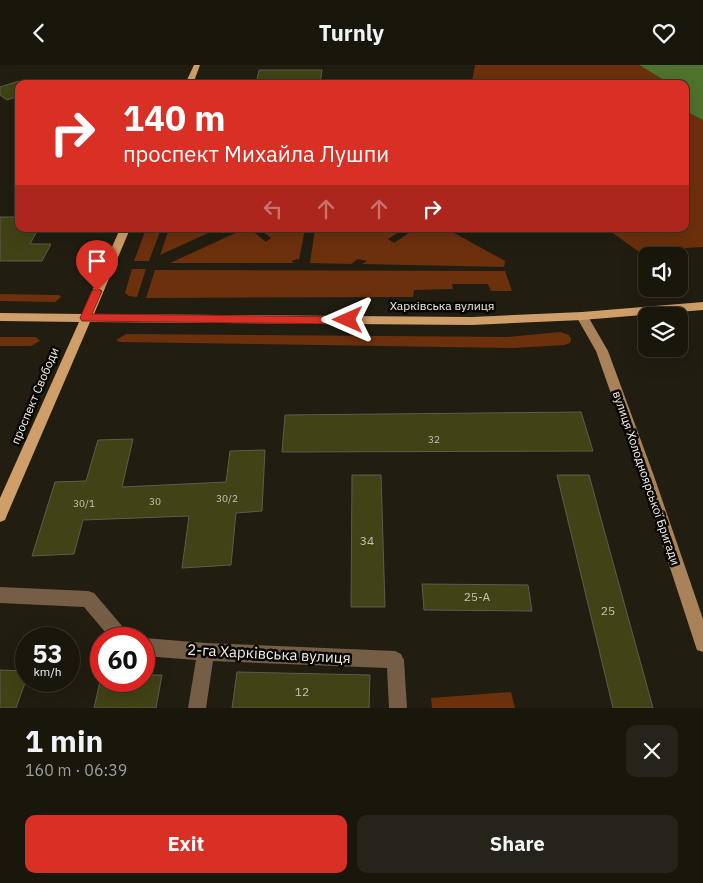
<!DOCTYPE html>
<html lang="en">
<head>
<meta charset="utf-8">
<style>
	:root { --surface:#19160c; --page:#26231a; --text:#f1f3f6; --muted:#9f9f9d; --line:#37352d; --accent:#d93025 }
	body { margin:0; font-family:"IBM Plex Sans",sans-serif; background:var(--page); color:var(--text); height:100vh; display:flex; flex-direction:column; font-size:19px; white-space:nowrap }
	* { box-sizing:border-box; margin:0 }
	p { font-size:16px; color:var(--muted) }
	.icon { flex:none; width:28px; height:28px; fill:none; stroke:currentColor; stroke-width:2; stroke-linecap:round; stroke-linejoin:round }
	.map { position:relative; height:643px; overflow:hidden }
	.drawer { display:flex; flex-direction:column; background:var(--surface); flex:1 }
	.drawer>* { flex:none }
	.guide { position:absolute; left:15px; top:15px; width:674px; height:152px; border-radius:10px; box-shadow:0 5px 20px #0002,0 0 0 1px var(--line); background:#d93025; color:#fff; overflow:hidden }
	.tools { position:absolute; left:638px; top:182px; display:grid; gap:10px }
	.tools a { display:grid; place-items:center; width:50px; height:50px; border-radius:10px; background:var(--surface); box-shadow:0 5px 20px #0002,0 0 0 1px var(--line); font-size:25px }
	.speed { position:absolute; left:15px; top:562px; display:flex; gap:10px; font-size:25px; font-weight:700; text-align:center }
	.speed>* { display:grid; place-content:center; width:65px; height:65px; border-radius:50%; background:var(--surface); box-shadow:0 5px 20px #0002,0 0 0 1px var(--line); line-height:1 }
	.speed small { font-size:12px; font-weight:400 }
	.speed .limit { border:8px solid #d22; background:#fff; color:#111 }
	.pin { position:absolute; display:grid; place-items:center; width:42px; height:42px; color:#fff; margin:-51px -21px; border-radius:50% 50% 50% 0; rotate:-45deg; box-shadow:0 0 5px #0007 }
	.pin .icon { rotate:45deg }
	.me { position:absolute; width:55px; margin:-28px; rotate:270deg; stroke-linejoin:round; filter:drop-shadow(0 0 4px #0008) }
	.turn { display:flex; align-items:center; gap:18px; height:105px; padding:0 25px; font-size:22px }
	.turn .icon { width:65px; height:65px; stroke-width:2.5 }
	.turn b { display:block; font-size:35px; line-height:42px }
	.lanes { display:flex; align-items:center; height:48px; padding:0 25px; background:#0003; justify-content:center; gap:25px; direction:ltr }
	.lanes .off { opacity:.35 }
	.round { display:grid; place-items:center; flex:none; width:52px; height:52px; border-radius:10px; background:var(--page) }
	.overview { display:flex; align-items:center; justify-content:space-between; height:85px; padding:0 25px }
	h1 { font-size:30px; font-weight:700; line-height:38px }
	.action { display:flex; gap:10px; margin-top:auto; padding:10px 25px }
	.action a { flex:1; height:58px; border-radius:10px; background:var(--accent); color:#fff; font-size:20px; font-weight:700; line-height:58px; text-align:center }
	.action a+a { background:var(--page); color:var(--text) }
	header { display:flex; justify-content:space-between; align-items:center; height:65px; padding:0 25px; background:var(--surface); font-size:22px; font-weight:700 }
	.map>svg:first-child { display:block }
</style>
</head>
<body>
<header><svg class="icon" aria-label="back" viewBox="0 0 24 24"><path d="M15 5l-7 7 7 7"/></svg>Turnly<svg class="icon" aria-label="heart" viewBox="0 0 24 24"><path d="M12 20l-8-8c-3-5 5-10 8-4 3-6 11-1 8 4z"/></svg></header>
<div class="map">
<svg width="703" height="643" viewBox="0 0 703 643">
	<rect width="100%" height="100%" fill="#211d10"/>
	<g fill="#6d300d">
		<polygon points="475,0 639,0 670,19 475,19 472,16"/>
		<polygon points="685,46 703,55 703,182 638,186 607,164 685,164"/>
		<polygon points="146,164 161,164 149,196 134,196"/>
		<polygon points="169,164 217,164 160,190"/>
		<polygon points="244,164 250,164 266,177 271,173 260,164 305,164 299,195 297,194 292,196 293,198 170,198"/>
		<polygon points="315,164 404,164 388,174 394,178 415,164 447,164 505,196 504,202 362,199 367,196 358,194 351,199 310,198"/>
		<polygon points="132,204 146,204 137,232 129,231 125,228"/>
		<polygon points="155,205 505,206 512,226 491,226 488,219 452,219 453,224 414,225 413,232 146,233"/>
		<polygon points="0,229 59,230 61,232 55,237 0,236"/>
		<polygon points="560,267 569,270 571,274 570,278 565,280 513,283 119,277 116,275 126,269 508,272"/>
		<polygon points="0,272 36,272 40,276 31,281 0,281"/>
		<polygon points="511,627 515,643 432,643 431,633"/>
	</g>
	<polygon fill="#4f722c" points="639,0 703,0 703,55 685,46 685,19 670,19"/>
	<g fill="#414215" stroke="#5c5d4e">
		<polygon points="259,5 322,5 320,19 304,19 304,16 256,19"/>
		<polygon points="19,16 19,31 7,35 0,30 0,22"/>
		<polygon points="0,152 19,152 19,164 38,164 30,179 51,179 42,196 0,196"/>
		<polygon points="581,347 593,386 282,387 285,350"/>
		<polygon points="133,374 122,422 226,417 230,386 265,385 262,446 236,448 231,500 182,503 189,451 83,455 74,489 32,491 55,417 86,416 98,375"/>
		<polygon points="352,410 381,410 385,542 351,542"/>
		<polygon points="557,410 589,410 653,643 613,643"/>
		<polygon points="422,519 528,520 532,546 424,545"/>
		<polygon points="0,605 26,606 26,615 16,643 0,643"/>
		<polygon points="237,607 370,610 369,643 232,643"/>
		<polygon points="144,610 162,610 156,643 94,643 100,616 144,616"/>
	</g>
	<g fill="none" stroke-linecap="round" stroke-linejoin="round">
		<g fill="#755e45" fill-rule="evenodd">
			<polygon points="0,522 88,526 94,528 128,568 130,574 111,574 84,542 0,538"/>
			<polygon points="144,573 206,578 395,586 401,589 404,595 407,643 389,643 387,603 213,596 206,643 188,643 196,595 144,591"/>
		</g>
		<polygon fill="#a9825a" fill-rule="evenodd" points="582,247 586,248 608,286 654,411 703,554 703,587 697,585 695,579 640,411 596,286 576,251"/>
		<g fill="#d09e69" fill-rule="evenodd">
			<polygon points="194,0 200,0 193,19 185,19"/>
			<polygon points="120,164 130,164 94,249 472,252 582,247 703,237 703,245 582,255 472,260 90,257 7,450 5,455 0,457 0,433 79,257 0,256 0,248 82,249"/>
		</g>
	</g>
	<polygon fill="#d93025" stroke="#8d1f18" points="97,223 102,226 92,249 348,252 353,255 348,259 82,256 80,253 92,226"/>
	<g text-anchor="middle" stroke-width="5" stroke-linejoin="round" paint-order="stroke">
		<g font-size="10" fill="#c6c3b2">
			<text x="434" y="378">32</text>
			<text x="227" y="437">30/2</text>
			<text x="155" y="440">30</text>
			<text x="84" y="442">30/1</text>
		</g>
		<g font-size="12" fill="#f2eee6" stroke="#090704">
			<text x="442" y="245">Харківська вулиця</text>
			<text transform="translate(35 331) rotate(-67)" y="4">проспект Свободи</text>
			<text transform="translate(646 413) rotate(71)" y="4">вулиця Холодноярської Бригади</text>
		</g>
		<g font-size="12" fill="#c6c3b2">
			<text x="367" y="480">34</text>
			<text x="477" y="536">25-А</text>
			<text x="608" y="550">25</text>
			<text x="302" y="631">12</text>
		</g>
		<g font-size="15" fill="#f2eee6" stroke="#090704">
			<text transform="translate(269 589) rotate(3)" y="5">2-га Харківська вулиця</text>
		</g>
	</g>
</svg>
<div class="tools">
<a><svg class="icon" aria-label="sound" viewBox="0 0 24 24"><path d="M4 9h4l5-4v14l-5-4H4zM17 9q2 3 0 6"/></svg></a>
<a><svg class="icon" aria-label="layers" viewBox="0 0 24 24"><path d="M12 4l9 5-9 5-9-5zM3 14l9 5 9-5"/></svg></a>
</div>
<div class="speed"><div>53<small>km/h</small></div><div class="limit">60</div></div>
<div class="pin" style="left:97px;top:226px;background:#d93025"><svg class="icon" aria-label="arrive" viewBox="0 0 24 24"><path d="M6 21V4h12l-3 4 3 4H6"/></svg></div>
<svg class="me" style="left:348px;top:255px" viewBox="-20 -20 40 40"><path d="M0-17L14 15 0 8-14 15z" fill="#d93025" stroke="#fff" stroke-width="4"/></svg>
<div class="guide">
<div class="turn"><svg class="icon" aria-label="right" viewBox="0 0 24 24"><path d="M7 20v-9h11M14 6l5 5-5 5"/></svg><div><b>140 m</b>проспект Михайла Лушпи</div></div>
<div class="lanes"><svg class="icon off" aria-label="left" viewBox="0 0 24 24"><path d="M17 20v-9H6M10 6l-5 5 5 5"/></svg><svg class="icon off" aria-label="ahead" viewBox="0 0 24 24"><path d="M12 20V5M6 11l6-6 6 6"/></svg><svg class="icon off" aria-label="ahead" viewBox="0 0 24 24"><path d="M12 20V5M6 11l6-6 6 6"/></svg><svg class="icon" aria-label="right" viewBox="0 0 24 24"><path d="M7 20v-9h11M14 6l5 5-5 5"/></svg></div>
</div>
</div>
<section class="drawer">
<div class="overview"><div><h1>1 min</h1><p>160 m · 06:39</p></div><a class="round"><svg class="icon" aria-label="close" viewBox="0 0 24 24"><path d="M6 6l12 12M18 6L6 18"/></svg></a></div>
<div class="action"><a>Exit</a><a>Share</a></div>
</section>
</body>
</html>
